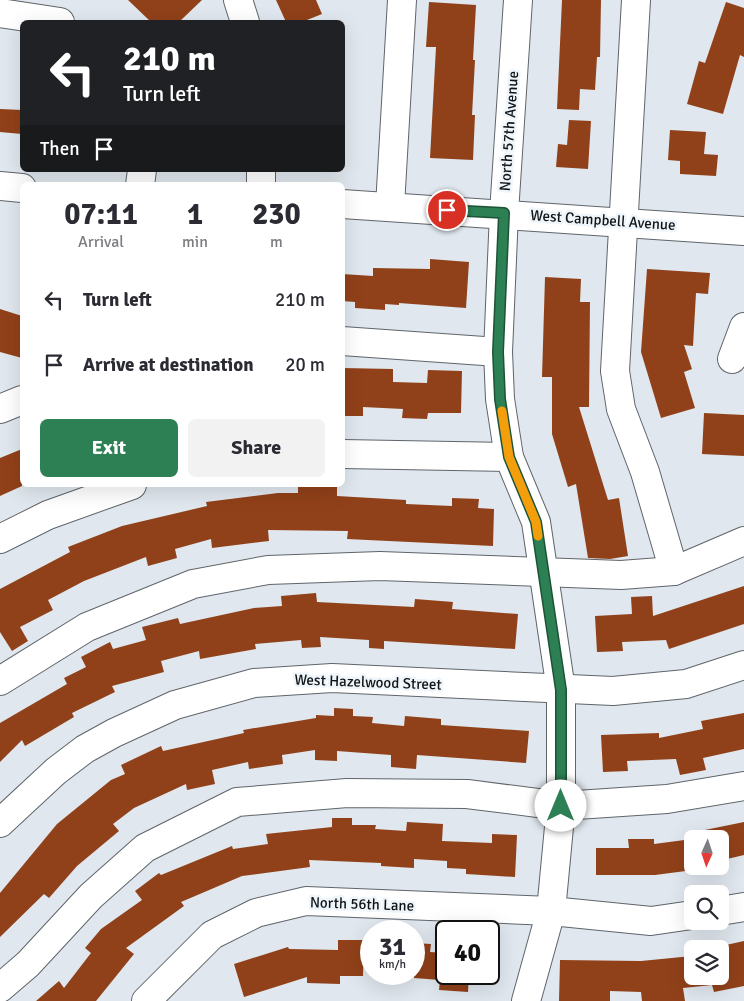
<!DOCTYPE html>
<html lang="en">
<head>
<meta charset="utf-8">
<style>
	:root { --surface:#fff; --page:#f2f2f3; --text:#2b2b33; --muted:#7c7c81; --accent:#2c8053 }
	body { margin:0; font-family:Signika,sans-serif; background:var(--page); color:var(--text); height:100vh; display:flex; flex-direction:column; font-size:19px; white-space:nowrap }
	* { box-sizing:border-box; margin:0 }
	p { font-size:16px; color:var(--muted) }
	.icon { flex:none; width:28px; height:28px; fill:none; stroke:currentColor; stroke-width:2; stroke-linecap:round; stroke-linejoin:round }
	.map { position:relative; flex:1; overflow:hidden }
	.details { position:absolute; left:20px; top:182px; width:325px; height:305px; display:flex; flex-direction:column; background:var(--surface); border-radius:8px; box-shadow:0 5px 20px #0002 }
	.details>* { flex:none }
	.guide { position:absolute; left:20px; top:20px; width:325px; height:152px; border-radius:8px; box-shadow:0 5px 20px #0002; background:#202124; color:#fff; overflow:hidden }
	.needle { width:32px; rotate:183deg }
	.tools { position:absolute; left:684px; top:830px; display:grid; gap:10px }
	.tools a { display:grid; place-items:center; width:45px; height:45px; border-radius:8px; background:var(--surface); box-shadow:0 5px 20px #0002; font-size:25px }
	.speed { position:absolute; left:360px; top:920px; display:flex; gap:10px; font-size:25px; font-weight:700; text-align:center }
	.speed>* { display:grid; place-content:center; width:65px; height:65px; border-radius:50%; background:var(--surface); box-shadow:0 5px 20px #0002; line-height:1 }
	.speed small { font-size:12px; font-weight:400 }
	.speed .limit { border:2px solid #111; border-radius:8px; background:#fff; color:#111 }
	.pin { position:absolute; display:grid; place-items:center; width:42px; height:42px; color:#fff; margin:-21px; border:2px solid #fff; border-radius:50%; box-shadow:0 1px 5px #0007 }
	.me { position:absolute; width:55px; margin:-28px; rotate:0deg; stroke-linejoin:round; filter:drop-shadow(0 0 4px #0008) }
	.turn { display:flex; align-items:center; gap:18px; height:105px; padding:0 20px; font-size:22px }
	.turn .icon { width:65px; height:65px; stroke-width:2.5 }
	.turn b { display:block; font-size:35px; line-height:42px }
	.then { display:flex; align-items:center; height:48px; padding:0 20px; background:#0003; gap:10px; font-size:19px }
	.eta { display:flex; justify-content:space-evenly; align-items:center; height:85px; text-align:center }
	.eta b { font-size:30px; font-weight:700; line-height:35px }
	.action { display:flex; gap:10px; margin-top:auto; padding:10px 20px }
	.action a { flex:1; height:58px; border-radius:8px; background:var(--accent); color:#fff; font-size:20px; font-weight:700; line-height:58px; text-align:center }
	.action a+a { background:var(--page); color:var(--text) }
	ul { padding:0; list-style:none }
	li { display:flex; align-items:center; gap:15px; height:65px; padding:0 20px }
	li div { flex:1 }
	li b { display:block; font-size:19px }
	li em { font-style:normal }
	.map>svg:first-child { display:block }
</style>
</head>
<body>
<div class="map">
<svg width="744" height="1001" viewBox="0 0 744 1001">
	<rect width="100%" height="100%" fill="#e0e7ee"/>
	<g fill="#914119">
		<polygon points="128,0 202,0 179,22 151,22"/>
		<polygon points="276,0 316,0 322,14 302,22 286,22"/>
		<polygon points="562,0 601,0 600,57 597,57 595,90 580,89 579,110 557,109"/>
		<polygon points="429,2 476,5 473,60 475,60 472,115 475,115 473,160 430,158 436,47 426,47"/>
		<polygon points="726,2 744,8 744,57 740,55 723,114 687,104 699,61 705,63"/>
		<polygon points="0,109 22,110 22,134 0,132"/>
		<polygon points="569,120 591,121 588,169 556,167 558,144 567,145"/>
		<polygon points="670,130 706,132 704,154 718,155 716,176 680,174 680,161 668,160"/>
		<polygon points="430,259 469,262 466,308 399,303 399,305 385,304 385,310 355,308 355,302 342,301 342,274 373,276 373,268 430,269"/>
		<polygon points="647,269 710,273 708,294 696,293 693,346 684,345 692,369 684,372 695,408 661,418 641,352"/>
		<polygon points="545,277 581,279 580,302 590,302 589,407 579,407 608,500 619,498 628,556 610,559 588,558 576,484 568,487 552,434 552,377 542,377"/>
		<polygon points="0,309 22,316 22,358 0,352"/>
		<polygon points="342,368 393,369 393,382 427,383 428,370 462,371 461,413 428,413 427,419 402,418 403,409 363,407 363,416 342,416"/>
		<polygon points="704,413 744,415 744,456 702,454"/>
		<polygon points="22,449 22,486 0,496 0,458"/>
		<polygon points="298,487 337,487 337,496 406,500 406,504 452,506 452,498 479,499 478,508 494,509 493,546 347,539 348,531 268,530 269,541 212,548 211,539 175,549 177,558 148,566 146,557 84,581 48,600 53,610 20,627 28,641 12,651 0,632 0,589 70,552 68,547 122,526 207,506 206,502 278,493 298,493"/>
		<polygon points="744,586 744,624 669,649 666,640 622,642 623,651 597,652 595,616 632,614 631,597 652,596 653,616"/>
		<polygon points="316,593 317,602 414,607 415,599 453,602 452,609 518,614 515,649 384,641 384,649 369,648 369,640 320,637 321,647 302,648 301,640 255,644 256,649 200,659 199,651 161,661 164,672 112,686 115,692 72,713 74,717 25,746 22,740 0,762 0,723 67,684 64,678 86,667 81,657 110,642 113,649 146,640 142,627 178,618 180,624 254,608 282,606 281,596"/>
		<polygon points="334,708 353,709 353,716 373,717 372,723 404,726 405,716 441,719 441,725 529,731 526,763 417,755 416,769 391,767 391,755 337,751 337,761 315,760 315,750 282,755 283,764 249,769 248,762 212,770 215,784 187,790 186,784 134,808 113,824 119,831 77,866 49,898 44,894 0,937 0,893 57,824 111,780 125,774 121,765 161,746 163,751 244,733 243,730 316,718 316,715 334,716"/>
		<polygon points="744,713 744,749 703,758 706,770 680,775 676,759 627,761 628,771 603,772 601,735 659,733 659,738 703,729 701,721"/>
		<polygon points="332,818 352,818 352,825 376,825 375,829 406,831 407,822 443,824 442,841 492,843 492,834 517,835 515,877 466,874 466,869 447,868 447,861 414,859 414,868 381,866 381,863 309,860 310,867 242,876 181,902 184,906 126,948 134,954 96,1001 36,1001 59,981 64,988 91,953 85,948 101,929 142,900 135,891 159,873 161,875 232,846 233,849 268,844 266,834 332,827"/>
		<polygon points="744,822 744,855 723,860 724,866 655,875 596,875 596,848 629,848 628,839 654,839 654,844 692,839 692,866 720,866 720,839 695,839 695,832"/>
		<polygon points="338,940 364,940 363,976 340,976 340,984 307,983 307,977 244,997 234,964 288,947 289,949 338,950"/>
		<polygon points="744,941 744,986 714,992 712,985 683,988 685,1001 642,1001 641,992 610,991 610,1001 559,1001 560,960 641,961 692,956 692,976 720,976 720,949 717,947"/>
		<polygon points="414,943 431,944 430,952 446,953 446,974 469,974 468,992 439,990 440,980 414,978"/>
	</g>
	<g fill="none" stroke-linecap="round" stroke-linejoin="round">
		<defs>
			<g id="minor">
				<polyline points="238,0 245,22"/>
				<polyline points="518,0 504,213 498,352 500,399 509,457 536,522 561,690 561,806 551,911 526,1001"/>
				<polyline points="636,0 615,371 621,409 645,472 674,571"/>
				<polyline points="0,13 60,22"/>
				<polyline points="261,170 261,185"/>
				<polyline points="140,185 142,170"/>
				<polyline points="0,186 22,188"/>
				<polyline points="342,204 744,231"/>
				<polyline points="390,206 402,0"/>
				<polyline points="342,341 498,352"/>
				<polyline points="732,359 744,327"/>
				<polyline points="0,409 22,400"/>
				<polyline points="342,454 509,457"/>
				<polyline points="0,539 48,515 132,485"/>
				<polyline points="0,681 87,627 193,584 268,570 380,566 621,575 674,571 744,541"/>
				<polyline points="0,823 56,771 85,749 114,733 175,705 254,683 332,678 613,691 686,684 744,665"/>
				<polyline points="720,911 744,907"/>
				<polyline points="0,988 28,964 91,896 145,848 237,802 347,793 467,794 561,806 667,799 744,786"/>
				<polyline points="146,1001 212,935 256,913 306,901 551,911 651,921 692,915"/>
			</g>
		</defs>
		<use href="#minor" stroke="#5f656a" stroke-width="30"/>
		<use href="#minor" stroke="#fff" stroke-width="28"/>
	</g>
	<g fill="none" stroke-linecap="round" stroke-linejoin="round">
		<defs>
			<polyline id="route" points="447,210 504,213 498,352 500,399 509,457 536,522 561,690 561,806"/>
		</defs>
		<use href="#route" stroke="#1d5336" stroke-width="12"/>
		<use href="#route" stroke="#2c8053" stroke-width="9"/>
		<polyline stroke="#f59e0b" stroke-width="9" points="502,411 509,457 536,522 538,536"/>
	</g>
	<g text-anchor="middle" stroke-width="5" stroke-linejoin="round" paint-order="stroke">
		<g font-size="15" fill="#111416" stroke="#eef5fb">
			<text transform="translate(509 131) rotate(-86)" y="5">North 57th Avenue</text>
			<text transform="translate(603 220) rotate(4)" y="5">West Campbell Avenue</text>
			<text transform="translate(368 682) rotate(2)" y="5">West Hazelwood Street</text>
			<text transform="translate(362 904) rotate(2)" y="5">North 56th Lane</text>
		</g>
	</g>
</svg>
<div class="tools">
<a><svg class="needle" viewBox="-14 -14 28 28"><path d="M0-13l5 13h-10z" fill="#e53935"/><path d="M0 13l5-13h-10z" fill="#7c7c81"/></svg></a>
<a><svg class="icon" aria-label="search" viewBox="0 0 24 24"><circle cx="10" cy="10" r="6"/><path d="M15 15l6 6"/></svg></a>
<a><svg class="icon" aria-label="layers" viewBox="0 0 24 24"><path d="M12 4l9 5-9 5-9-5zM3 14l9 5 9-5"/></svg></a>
</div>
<div class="speed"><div>31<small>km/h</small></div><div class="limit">40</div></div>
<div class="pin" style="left:447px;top:210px;background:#d93025"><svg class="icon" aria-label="arrive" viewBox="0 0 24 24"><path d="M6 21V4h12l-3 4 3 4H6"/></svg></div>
<svg class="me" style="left:561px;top:806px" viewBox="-20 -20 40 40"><circle r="19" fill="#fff"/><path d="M0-13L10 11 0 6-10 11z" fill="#2c8053"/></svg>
<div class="guide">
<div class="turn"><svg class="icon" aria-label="left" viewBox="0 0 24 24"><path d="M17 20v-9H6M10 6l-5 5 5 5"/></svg><div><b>210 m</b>Turn left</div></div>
<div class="then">Then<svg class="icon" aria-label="arrive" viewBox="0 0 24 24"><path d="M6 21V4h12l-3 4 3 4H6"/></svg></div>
</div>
<section class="details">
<div class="eta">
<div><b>07:11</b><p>Arrival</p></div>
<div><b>1</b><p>min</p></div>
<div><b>230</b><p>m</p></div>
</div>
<ul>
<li><svg class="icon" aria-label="left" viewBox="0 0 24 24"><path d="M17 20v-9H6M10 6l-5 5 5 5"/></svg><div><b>Turn left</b></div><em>210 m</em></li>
<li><svg class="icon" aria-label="arrive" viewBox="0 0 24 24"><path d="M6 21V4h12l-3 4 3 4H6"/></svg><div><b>Arrive at destination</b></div><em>20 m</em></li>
</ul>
<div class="action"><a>Exit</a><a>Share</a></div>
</section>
</div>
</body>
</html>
